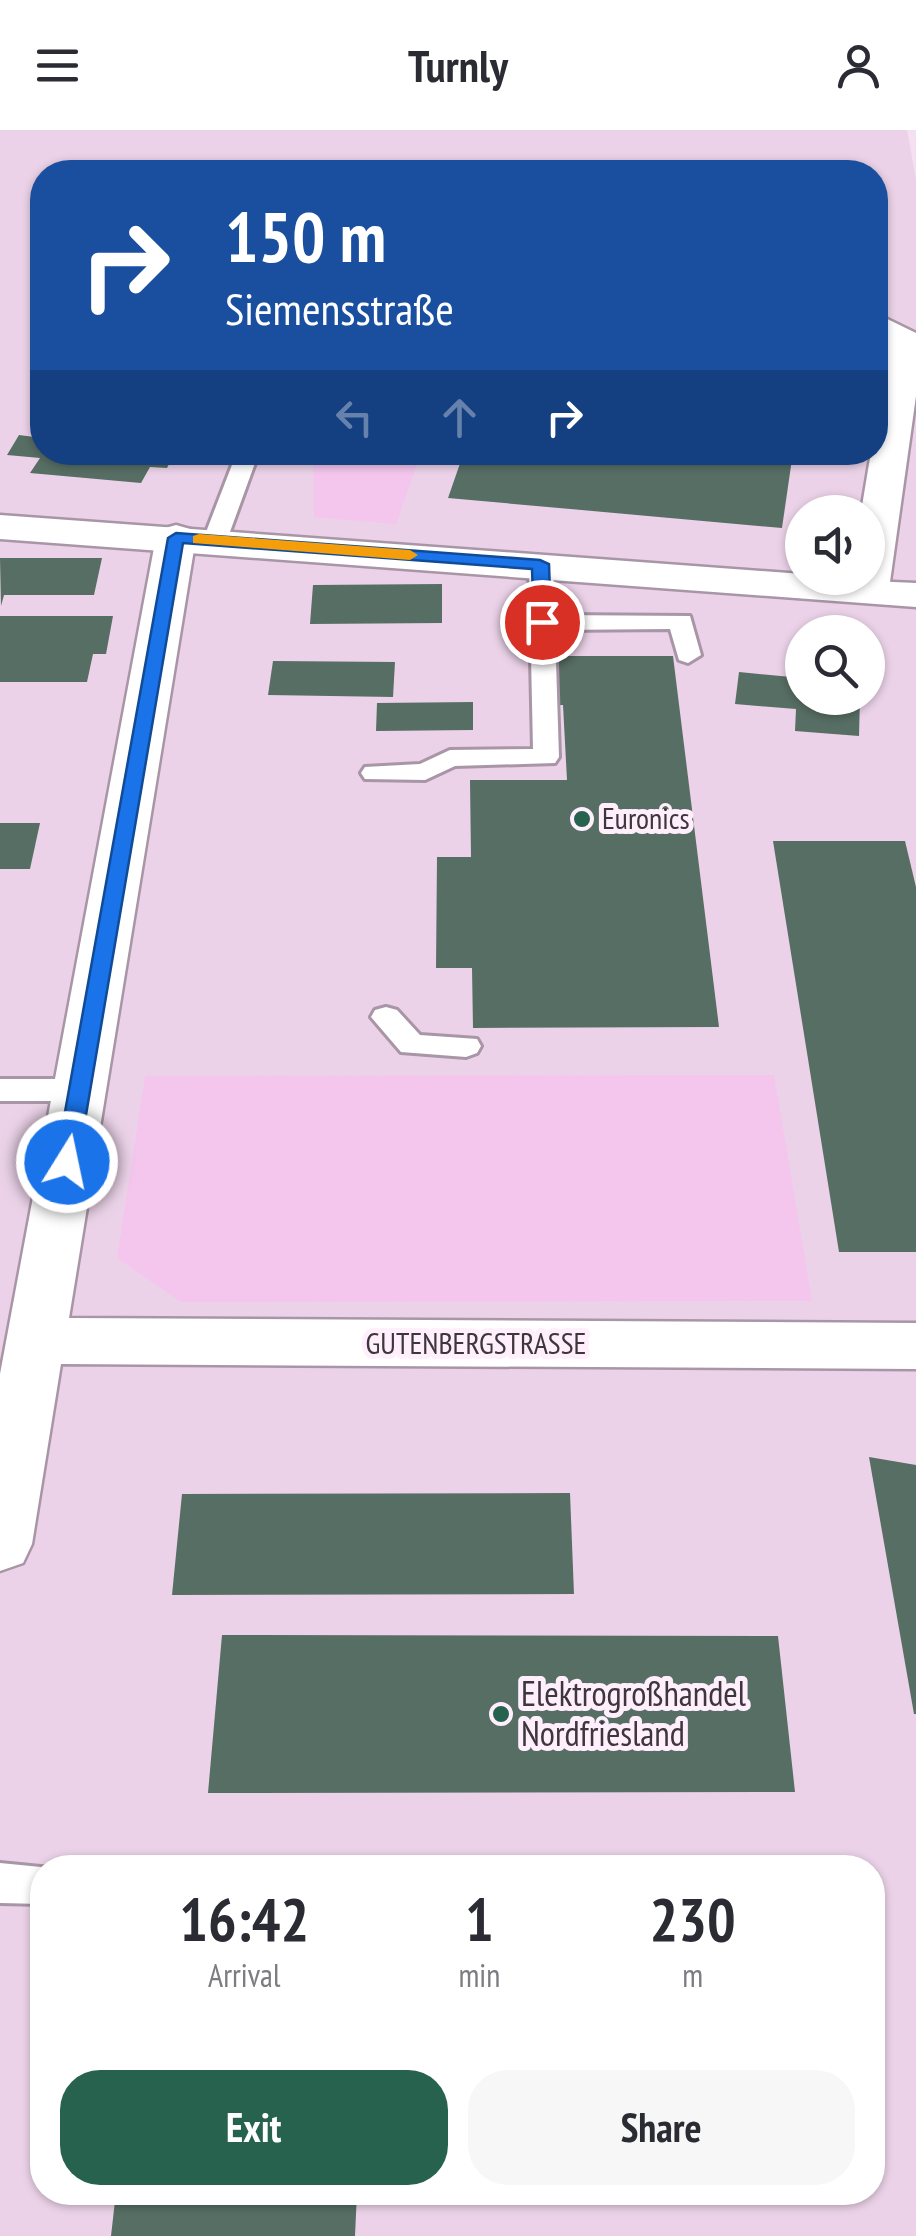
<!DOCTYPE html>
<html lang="en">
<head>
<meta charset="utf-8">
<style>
	:root { --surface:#fff; --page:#f7f7f7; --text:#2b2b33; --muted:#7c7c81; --accent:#26624d }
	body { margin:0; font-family:"PT Sans Narrow",sans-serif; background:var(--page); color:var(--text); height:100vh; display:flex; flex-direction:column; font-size:38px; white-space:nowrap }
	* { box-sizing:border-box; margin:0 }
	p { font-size:32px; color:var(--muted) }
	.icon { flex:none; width:55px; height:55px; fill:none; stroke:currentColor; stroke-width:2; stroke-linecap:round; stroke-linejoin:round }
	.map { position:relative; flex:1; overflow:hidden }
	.panel { position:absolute; left:30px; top:1725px; width:855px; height:350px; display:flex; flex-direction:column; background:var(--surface); border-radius:40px; box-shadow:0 2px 8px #0004 }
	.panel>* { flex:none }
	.guide { position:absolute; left:30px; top:30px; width:858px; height:305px; border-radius:40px; box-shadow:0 2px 8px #0004; background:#1a4fa0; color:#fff; overflow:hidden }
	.tools { position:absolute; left:785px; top:365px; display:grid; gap:20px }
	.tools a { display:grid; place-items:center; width:100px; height:100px; border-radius:50%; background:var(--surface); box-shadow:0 2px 8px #0004; font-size:50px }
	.pin { position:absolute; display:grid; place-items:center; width:85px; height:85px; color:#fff; margin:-42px; border:5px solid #fff; border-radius:50%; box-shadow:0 2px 10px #0007 }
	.me { position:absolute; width:110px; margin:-55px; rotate:10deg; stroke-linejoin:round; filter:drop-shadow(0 0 8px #0008) }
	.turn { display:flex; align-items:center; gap:35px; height:210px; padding:0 30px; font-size:45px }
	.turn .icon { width:130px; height:130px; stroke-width:2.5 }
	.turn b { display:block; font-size:70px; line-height:85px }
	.lanes { display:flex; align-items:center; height:95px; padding:0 30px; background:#0003; justify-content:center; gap:50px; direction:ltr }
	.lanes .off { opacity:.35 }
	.eta { display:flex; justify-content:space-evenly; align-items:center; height:170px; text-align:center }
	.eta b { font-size:60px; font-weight:700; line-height:70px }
	.button { display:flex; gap:20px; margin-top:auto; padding:20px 30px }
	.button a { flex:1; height:115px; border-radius:40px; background:var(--accent); color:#fff; font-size:40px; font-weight:700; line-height:115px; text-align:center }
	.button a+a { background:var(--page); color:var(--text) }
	header { display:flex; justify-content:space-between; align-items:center; height:130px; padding:0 30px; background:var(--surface); font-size:45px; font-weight:700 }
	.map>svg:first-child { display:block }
</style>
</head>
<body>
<header><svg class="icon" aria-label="menu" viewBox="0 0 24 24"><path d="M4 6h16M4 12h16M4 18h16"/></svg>Turnly<svg class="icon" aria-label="person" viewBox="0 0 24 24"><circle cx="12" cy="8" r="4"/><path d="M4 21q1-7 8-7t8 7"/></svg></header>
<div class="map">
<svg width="916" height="2106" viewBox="0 0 916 2106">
	<rect width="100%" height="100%" fill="#f4e0f1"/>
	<path fill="#ebd2e8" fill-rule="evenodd" d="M0,0h907l9,49v2057h-916zM42,42h833v280h-833zM802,382h66v66h-66zM802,502h66v66h-66zM42,1738h830v324h-830z"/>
	<g fill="#f4c6ee">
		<polygon points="313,323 421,323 396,394 314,387"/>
		<polygon points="774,945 812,1171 181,1172 117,1128 145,946"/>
	</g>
	<g fill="#576e64">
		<polygon points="345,30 409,34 405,42 338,42"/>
		<polygon points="285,31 285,42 162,42 163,34"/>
		<polygon points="457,35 525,40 525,42 454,42"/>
		<polygon points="19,305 42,308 42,322 175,322 167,338 150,337 141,353 30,343 40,328 7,325"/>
		<polygon points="464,322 793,322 782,398 448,368"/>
		<polygon points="0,428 102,428 94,465 4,465 1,476"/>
		<polygon points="442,454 442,493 310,494 313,455"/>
		<polygon points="0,486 113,486 106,524 93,524 87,552 0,552"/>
		<polygon points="534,526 673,526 719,897 473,898 472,838 436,838 437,727 471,727 470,650 567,650 563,575 535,576"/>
		<polygon points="273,531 395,532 393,567 268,565"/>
		<polygon points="739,542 802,548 802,568 860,568 859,606 795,601 796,579 735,574"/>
		<polygon points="473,572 473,600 376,601 377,573"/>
		<polygon points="0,693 40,693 30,739 0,739"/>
		<polygon points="773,711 905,711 916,757 916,1122 839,1122"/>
		<polygon points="869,1327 916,1335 916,1584 914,1584"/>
		<polygon points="570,1363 574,1464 172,1465 182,1364"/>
		<polygon points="222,1505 778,1506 795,1662 208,1663"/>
		<polygon points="872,1956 875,1956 881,2018 872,2017"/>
		<polygon points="116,2062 357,2062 355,2106 111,2106"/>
	</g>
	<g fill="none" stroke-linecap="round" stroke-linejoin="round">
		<defs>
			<g id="lane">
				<polygon points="237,322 259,322 227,410 223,415 207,415 203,410"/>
				<polygon points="541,428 553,435 555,485 690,486 701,525 688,533 679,530 670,499 555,500 559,627 555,633 455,636 425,650 365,649 361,643 365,637 420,634 450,620 533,619 529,435"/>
				<polygon points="386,877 397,880 420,905 477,909 481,916 477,923 466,927 401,922 371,887 375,880"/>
				<polygon points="0,949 79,949 90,952 95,960 90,968 79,971 0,971"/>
				<polygon points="0,1733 51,1738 42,1738 42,1774 0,1773"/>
			</g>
			<g id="street">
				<polygon points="875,183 916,203 916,266 889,459 883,468 869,471 855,468 849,459 850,448 868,448 868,382 861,382 871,322 875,322 875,296 888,216 875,208"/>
				<polygon points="176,395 190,399 196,407 69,1188 916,1193 916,1239 61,1234 32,1414 23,1433 0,1441 0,1244 156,407 162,399"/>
			</g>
			<polygon id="secondary" points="0,385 802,444 802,448 916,453 916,477 0,409"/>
		</defs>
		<use href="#lane" stroke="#a896a6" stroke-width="6"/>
		<use href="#street" stroke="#a896a6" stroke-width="5"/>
		<use href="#secondary" stroke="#a896a6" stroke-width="5"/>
		<use href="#lane" fill="#fff" fill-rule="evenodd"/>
		<use href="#street" fill="#fff" fill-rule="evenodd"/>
		<use href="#secondary" fill="#fff" fill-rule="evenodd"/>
	</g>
	<polygon fill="#1a73e8" stroke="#114b97" stroke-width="2.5" points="176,403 540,430 549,434 551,492 542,498 534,492 532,439 183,413 78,1032 67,1040 56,1032 168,408"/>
	<polygon fill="#f59e0b" points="199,404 410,420 418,425 410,430 193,413 193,406"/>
	<g fill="#26624d" stroke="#ffeffc" stroke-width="4">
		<circle cx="582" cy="689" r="10"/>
		<circle cx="501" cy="1584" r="10"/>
	</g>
	<g text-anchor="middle" stroke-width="10" stroke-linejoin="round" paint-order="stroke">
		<g font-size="30" fill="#3d363c" stroke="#ffeffc" text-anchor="start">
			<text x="602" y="699">Euronics</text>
		</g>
		<g font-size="30" fill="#3d363c" stroke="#ffeffc">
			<text x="476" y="1224">GUTENBERGSTRASSE</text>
		</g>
		<g font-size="35" fill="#3d363c" stroke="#ffeffc" text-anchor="start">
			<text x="521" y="1576">Elektrogroßhandel<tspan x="521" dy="40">Nordfriesland</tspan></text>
		</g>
	</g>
</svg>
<div class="tools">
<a><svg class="icon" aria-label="sound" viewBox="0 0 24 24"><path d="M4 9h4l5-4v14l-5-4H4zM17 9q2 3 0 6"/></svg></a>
<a><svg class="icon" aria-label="search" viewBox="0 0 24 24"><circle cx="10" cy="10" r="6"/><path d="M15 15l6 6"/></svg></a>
</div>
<div class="pin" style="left:542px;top:492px;background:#d93025"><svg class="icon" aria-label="arrive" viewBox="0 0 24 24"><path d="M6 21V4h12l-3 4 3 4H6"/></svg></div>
<svg class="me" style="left:67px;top:1032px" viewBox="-20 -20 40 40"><circle r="17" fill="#1a73e8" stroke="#fff" stroke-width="3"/><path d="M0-11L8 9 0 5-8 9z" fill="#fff"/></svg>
<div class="guide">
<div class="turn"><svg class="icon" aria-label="right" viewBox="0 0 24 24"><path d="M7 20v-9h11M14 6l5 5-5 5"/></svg><div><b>150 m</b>Siemensstraße</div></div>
<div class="lanes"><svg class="icon off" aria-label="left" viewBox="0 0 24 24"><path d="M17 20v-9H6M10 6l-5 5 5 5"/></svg><svg class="icon off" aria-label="ahead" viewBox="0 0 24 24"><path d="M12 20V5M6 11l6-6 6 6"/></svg><svg class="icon" aria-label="right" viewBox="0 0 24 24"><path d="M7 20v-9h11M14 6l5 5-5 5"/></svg></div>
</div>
<section class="panel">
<div class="eta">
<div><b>16:42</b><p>Arrival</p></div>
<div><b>1</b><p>min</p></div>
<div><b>230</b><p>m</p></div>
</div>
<div class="button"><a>Exit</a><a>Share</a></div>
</section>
</div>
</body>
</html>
